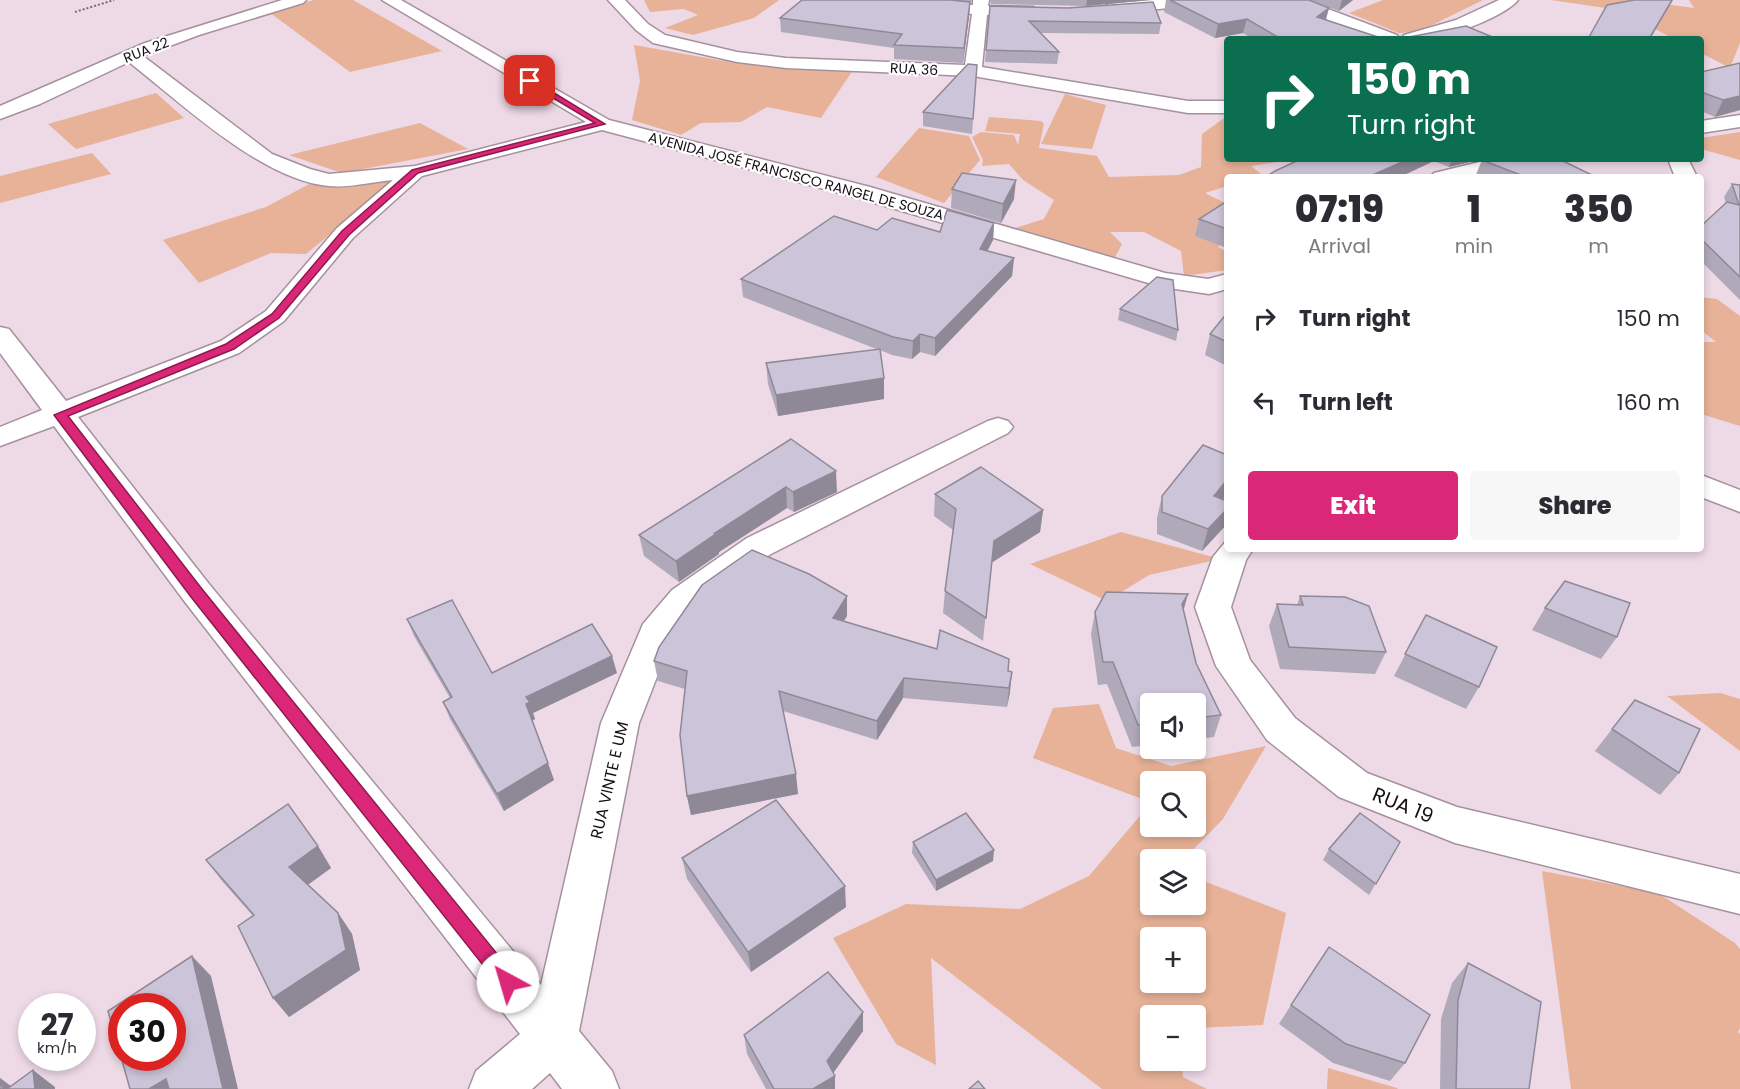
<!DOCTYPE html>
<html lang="en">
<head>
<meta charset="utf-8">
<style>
	:root { --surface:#fff; --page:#f7f7f7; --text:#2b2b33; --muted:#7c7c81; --accent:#db2777 }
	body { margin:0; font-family:Poppins,sans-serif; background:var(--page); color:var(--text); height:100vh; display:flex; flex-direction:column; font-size:22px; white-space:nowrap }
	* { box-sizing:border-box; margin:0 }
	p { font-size:20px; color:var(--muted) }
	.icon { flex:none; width:33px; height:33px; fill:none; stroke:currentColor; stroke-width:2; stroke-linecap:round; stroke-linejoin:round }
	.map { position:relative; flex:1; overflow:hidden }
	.panel { position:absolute; left:1224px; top:174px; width:480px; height:378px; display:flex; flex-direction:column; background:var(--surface); border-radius:6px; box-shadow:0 3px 9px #0003 }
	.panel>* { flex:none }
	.hud { position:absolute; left:1224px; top:36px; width:480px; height:126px; border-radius:6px; box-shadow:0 3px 9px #0003; background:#0b6e4f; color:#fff; overflow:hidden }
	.controls { position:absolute; left:1140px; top:693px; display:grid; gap:12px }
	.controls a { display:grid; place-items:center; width:66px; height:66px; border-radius:6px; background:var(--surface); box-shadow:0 3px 9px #0003; font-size:30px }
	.speed { position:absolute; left:18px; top:993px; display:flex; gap:12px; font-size:30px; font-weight:700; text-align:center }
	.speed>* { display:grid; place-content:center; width:78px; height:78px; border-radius:50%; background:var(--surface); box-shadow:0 3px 9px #0003; line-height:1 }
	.speed small { font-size:15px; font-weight:400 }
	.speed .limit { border:9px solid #d22; background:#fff; color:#111 }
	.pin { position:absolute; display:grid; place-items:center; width:51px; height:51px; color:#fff; margin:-26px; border-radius:12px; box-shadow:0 3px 9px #0006 }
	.me { position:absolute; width:66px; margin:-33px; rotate:321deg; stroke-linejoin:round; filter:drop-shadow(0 0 4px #0008) }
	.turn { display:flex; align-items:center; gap:21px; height:126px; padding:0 24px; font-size:27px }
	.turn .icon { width:78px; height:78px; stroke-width:2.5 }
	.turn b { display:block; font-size:42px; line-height:51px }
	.eta { display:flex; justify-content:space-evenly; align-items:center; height:102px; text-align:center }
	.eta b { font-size:36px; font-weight:800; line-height:42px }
	.action { display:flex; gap:12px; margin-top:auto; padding:12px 24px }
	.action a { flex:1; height:69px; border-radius:6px; background:var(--accent); color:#fff; font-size:24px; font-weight:800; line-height:69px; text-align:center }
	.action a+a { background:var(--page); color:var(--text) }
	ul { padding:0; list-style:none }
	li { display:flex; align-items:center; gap:18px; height:84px; padding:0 24px }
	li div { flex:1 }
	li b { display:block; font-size:22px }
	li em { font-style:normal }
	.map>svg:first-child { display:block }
</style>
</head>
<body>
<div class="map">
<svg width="1740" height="1089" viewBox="0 0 1740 1089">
	<rect width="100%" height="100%" fill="#eed9e7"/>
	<g fill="#e7b297" fill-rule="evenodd">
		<polygon points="314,0 353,0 442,51 350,72 269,12"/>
		<polygon points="644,0 779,0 754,18 693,35 665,28 698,15 684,9 650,12"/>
		<polygon points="1383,0 1483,0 1420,31 1399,33 1349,13"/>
		<polygon points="1551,0 1636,0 1694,8 1689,0 1740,0 1740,43 1730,68 1701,53 1701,39 1674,39 1619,10"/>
		<polygon points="634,45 724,61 853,70 821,118 767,107 741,122 701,123 681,135 632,120 640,81"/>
		<polygon points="156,93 184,118 76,149 48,124"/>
		<polygon points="1065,94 1106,105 1092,149 1041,144"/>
		<polygon points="1227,116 1227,159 1296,159 1251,166 1261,174 1307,177 1227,177 1227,186 1205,193 1227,204 1227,239 1218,247 1227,252 1227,270 1184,276 1181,251 1144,232 1110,232 1122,244 1114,259 1006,231 1044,219 1054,200 1023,180 1009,164 982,166 983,160 972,137 981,132 1014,135 1018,145 1020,134 985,131 989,117 1041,121 1044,124 1039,148 1097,156 1109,177 1179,175 1201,167 1202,134"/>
		<polygon points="420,123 468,149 342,173 289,155"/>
		<polygon points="919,128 969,136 980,160 944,203 876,177"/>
		<polygon points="1740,132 1740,160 1701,149 1701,138"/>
		<polygon points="92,153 111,174 0,203 0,176"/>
		<polygon points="398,179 306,254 271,253 199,283 163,240 266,207 313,182"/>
		<polygon points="1701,297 1717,299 1740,316 1740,426 1701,414 1701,342 1716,342 1701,330"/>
		<polygon points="1121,532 1220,559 1149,575 1107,601 1030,564"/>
		<polygon points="1720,693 1740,699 1740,751 1667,696"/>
		<path d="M1099,704l17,44 55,18 95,-20 -43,73 -39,40 -34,1v44h46v-26l90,35 -23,112 -67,3v-12h-46v44l32,1 1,16 24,12h-105l-171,-131 5,107 -40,-21 -63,-106 73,-34 114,5 69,-33 61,-72v22h46v-44h-46v20l-117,-44 20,-50zM1150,938h46v44h-46z"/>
		<polygon points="1542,871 1658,893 1735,943 1740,949 1740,1028 1738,1032 1740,1034 1740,1089 1571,1089"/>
		<polygon points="1328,1068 1397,1088 1398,1089 1327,1089"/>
	</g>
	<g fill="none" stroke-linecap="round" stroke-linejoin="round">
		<defs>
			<g id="minor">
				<path d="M282,0h24l-3,3 -104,32 -56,21 129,98 38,15 19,5 86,-8 171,-44 -204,-122h19l208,120 261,67 295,86 43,6 19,-5v15l-18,5 -47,-7 -308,-90 -252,-67 -180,46 -69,62 -69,83 -45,32 -161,64 131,167 332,401 60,-262 42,-99 29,-34 75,-52 241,-117 10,-3 10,3 5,6 -5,6 -237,121 -75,54 -24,30 -33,85 -60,308 33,40 7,18h-57l-12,-16 -18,16h-63l7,-18 44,-37 -335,-432 -131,-176 -54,20v-19l42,-17 -42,-57v-26l9,2 57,72 155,-60 45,-30 71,-83 56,-48c-21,2 -44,8 -64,6 -66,-5 -148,-83 -200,-124l-89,42 -40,15v-13l145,-63z"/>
				<polygon points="608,0 625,0 648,24 665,35 737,52 786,58 965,65 972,14 895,5 887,0 933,0 973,5 973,0 989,0 988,6 1033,7 1041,12 1039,15 987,15 982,67 1188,101 1227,101 1227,113 1188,113 973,76 786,68 737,62 653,43 636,30"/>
				<polygon points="1153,0 1207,0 1199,5 1109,14 1101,9 1109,4"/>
				<polygon points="1282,0 1304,0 1397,35 1399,39 1376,39 1285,3"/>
				<path d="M1499,0h19c-14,17 -66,35 -87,39 -10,1 -20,0 -29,0l2,-4 52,-15z"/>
				<polygon points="1740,115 1740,127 1701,133 1701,121"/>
				<polygon points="1492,159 1529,159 1526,163 1468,177 1430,177 1434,173"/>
				<polygon points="1668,159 1688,159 1697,177 1675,177"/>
				<polygon points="1701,475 1740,490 1740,512 1701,497"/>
				<polygon points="1227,540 1227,549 1253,549 1246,560 1231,607 1250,660 1295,718 1367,773 1457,807 1740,874 1740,914 1455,843 1339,797 1267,740 1216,666 1195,607 1213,557"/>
			</g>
		</defs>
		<use href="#minor" stroke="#a5919e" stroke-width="3"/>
		<polyline stroke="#786a74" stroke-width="2" stroke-dasharray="2 2" stroke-linecap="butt" points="75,12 114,0"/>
		<use href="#minor" fill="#fff" fill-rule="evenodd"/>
	</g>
	<g fill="#afa9ba">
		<polygon points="802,0 972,0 970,2 969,16 963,63 894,59 894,48 781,32 780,18"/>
		<polygon points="990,0 1147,0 1086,6 991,4"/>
		<polygon points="1166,0 1309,0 1329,8 1326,20 1384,39 1253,39 1243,33 1215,38 1164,12"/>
		<polygon points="1310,0 1353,0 1339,11"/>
		<polygon points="990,6 1161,23 1159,34 1041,33 1059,52 1057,64 985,62"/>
		<polygon points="1740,63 1740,110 1715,117 1701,111 1701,72"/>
		<polygon points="977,65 972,134 923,126 923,112"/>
		<polygon points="1301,159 1482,159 1449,167 1434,161"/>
		<polygon points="1482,160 1594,177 1475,177"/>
		<polygon points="1732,184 1740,185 1740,300 1701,261 1701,226 1726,203 1724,197"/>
		<polygon points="952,189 1014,199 1001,223 951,208"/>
		<polygon points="1227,201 1227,248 1195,236 1199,219"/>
		<polygon points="994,223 993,240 987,251 1014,258 1012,276 935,356 920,352 912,359 892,355 880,350 884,399 778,416 768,384 766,363 879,350 743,297 741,279 877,230 940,232"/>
		<polygon points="1120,309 1178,330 1176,341 1118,320"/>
		<polygon points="1227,313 1227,366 1205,355 1210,334"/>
		<polygon points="791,439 837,492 794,512 787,508 719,552 719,554 679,582 644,556 639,535"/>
		<polygon points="1227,455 1227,494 1223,499 1227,501 1227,521 1226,525 1202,551 1157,534 1157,518 1162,496"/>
		<polygon points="935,494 1043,510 1040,532 991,563 983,641 943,613 945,591 953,530 934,516"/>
		<polygon points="847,596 847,616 844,621 1008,671 1010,692 1007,707 903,698 877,740 783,711 798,794 691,815 687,796 685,689 658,681 654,661"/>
		<polygon points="1300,596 1386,652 1375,674 1280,669 1269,626 1277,604 1297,605"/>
		<polygon points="1545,608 1617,637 1601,659 1532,630"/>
		<polygon points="1183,610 1196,663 1221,715 1214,737 1196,739 1196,704 1150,704 1150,745 1132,747 1107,684 1098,685 1091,634 1095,612"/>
		<polygon points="1426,615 1479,687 1466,709 1394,676"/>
		<polygon points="407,619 492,673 617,673 533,713 535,719 532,721 554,780 504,811 450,719 443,702 450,698 414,636"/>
		<polygon points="1612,729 1679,773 1660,795 1595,751"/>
		<polygon points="913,842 993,861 936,891 912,853"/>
		<polygon points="1400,842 1369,895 1323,860 1329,849"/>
		<polygon points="318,846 331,868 308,885 338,913 352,934 360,970 289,1017 273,998 253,916 222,881 206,860"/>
		<polygon points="682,858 846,907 751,972 687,879"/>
		<polygon points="1468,963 1529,1089 1440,1089 1441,1019 1452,983"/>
		<polygon points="1291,1005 1405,1063 1390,1081 1333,1063 1279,1024"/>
		<polygon points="863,1012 863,1031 833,1073 835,1089 766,1089 747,1054 744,1035"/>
	</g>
	<g fill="#8f8997">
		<polygon points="1087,0 1147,0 1086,6"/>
		<polygon points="1342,0 1353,0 1339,11"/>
		<polygon points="1672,0 1673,0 1650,39 1649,39"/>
		<polygon points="970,2 969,16 963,63 964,48"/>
		<polygon points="1329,8 1325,21 1317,17"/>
		<polygon points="1247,19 1243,33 1215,38 1218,24"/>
		<polygon points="1740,96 1740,110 1715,117 1723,100"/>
		<polygon points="1409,159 1435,159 1434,161 1400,177 1368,177"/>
		<polygon points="1452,159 1482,159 1449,167"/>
		<polygon points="1016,180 1014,199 1001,223 1003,204"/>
		<polygon points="994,223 993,240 979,267 980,249"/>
		<polygon points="1014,258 1012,276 935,356 935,338"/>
		<polygon points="920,334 920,352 912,359 913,341"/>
		<polygon points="884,378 884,399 778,416 776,395"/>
		<polygon points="836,471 837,492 794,512 793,492"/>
		<polygon points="1227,480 1227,494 1208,518 1214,496"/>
		<polygon points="786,487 787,508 719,552 719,554 679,582 676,561 715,533"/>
		<polygon points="1227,509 1227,521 1226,525 1202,551 1208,529"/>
		<polygon points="1043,510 1040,532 991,563 994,541"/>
		<polygon points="1188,594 1182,616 1182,604"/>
		<polygon points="847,596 847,616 833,637 833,618"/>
		<polygon points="612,656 617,673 533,713 535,719 532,721 526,704 526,697"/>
		<polygon points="1012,672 1010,692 1007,707 1009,688"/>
		<polygon points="904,678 903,698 877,740 877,721"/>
		<polygon points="548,763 554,780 504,811 497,794"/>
		<polygon points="796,774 798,794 691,815 687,796"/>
		<polygon points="318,846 331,868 303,888 289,867"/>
		<polygon points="994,850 993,861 936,891 936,880"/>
		<polygon points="845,886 846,907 751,972 748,952"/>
		<polygon points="338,913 352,934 360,970 289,1017 273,998"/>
		<polygon points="192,956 211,976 238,1089 223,1089"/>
		<polygon points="863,1012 863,1031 829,1079 827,1061"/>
		<polygon points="33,1070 55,1087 55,1089 35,1089"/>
		<polygon points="835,1076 835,1089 813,1089"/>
		<polygon points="0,1078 15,1089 3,1089 0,1081"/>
		<polygon points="166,1079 178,1089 149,1089"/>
	</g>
	<g fill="#ccc4d8" stroke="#8f8997" stroke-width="1.5" fill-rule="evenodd">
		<polygon points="802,0 950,0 970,2 964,48 894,45 902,34 780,18"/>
		<polygon points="1170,0 1309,0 1329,8 1317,17 1384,39 1281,39 1247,19 1218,24"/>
		<polygon points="1634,0 1672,0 1649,39 1588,39 1607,5"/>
		<polygon points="1153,2 1161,23 1029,21 1059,52 986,50 990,6 1068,8"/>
		<polygon points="1466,26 1497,39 1399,39"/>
		<polygon points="1740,63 1740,96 1723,100 1701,92 1701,72"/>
		<polygon points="968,64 977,65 973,119 923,112"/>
		<polygon points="1301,159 1409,159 1368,177 1266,177 1275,171"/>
		<polygon points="1485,159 1559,159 1594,176 1594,177 1526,177 1482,160"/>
		<polygon points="962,173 1016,180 1003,204 952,189"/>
		<polygon points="1732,184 1740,185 1740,277 1701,239 1701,226 1727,202 1739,205"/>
		<polygon points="1227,201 1227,229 1199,219"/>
		<polygon points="947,210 994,223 980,249 1014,258 935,338 920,334 913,341 893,337 741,279 834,216 877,230 892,218 940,232"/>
		<polygon points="1157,277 1173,280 1178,330 1120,309"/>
		<polygon points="1227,313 1227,342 1210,334"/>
		<polygon points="880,349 884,378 776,395 766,363"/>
		<polygon points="791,439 836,471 793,492 786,487 715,533 717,533 676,561 639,535"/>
		<polygon points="1203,445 1227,455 1227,480 1214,496 1227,501 1227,509 1208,529 1162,512 1162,496"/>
		<polygon points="981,467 1043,510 994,541 986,618 945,591 956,509 935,494"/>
		<polygon points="752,550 809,574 847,596 833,618 937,649 940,630 1009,659 1008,671 1012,672 1009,688 904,678 877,721 779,691 796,774 687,796 680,735 687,671 654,661 659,647 702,585"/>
		<polygon points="1565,581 1630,603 1617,637 1545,608"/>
		<polygon points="1106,592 1188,594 1182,604 1196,663 1221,715 1196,718 1196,704 1150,704 1150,724 1138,725 1113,662 1103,662 1095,612"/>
		<polygon points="1300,596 1345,597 1369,606 1386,652 1289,647 1277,604 1303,605"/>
		<polygon points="452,600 492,673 592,624 612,656 526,697 530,702 526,704 548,763 497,794 443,702 452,697 407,619"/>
		<polygon points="1426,615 1497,647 1479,687 1405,654"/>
		<polygon points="1635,700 1700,729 1679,773 1612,729"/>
		<polygon points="776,800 845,886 748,952 682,858"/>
		<polygon points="288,804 318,846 289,867 338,913 346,950 273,998 238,926 254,915 206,860"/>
		<polygon points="966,813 994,850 936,880 913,842"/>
		<polygon points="1360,813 1400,842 1376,884 1329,849"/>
		<polygon points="1329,947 1430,1015 1405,1063 1346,1044 1291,1005"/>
		<path d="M192,956l31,133h-54l-3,-10 -17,10h-19l-22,-78zM122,1006h50v52h-50z"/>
		<polygon points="1468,963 1541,1002 1529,1089 1456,1089 1458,1000"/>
		<polygon points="828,972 863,1012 827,1061 835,1076 813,1089 774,1089 744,1035"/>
		<polygon points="33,1070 35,1089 7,1089"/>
		<polygon points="0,1081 3,1089 0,1089"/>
		<polygon points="978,1081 985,1089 969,1089"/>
	</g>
	<polygon fill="#db2777" stroke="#8e194d" stroke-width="1.5" points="528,80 533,80 605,124 418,173 349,235 279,318 234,349 68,416 202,589 515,976 518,982 515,989 508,992 502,989 191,597 54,415 226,344 272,314 342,231 412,170 595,123 528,83"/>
	<g text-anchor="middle" stroke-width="4.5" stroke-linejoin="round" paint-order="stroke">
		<g font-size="14" fill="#150e13" stroke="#fff">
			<text transform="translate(146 50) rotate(-21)" y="5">RUA 22</text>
			<text transform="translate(914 69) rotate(3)" y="5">RUA 36</text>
			<text transform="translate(796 176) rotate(15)" y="5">AVENIDA JOSÉ FRANCISCO RANGEL DE SOUZA</text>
		</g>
		<g font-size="16" fill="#150e13" stroke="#fff">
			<text transform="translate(609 780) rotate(-77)" y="6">RUA VINTE E UM</text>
		</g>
		<g font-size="20" fill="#150e13" stroke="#fff">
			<text transform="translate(1403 805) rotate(22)" y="7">RUA 19</text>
		</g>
	</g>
</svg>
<div class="controls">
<a><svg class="icon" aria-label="sound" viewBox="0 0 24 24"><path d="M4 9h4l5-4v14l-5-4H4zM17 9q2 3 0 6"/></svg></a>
<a><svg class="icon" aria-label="search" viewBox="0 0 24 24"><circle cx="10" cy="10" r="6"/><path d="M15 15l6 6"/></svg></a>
<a><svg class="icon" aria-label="layers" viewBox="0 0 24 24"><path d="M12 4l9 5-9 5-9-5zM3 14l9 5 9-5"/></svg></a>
<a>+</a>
<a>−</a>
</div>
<div class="speed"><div>27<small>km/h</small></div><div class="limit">30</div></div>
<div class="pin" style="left:530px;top:81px;background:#d93025"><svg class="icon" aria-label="arrive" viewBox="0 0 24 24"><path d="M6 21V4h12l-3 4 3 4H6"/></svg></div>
<svg class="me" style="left:508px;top:982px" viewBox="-20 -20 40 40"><circle r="19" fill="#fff"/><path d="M0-13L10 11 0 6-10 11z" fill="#db2777"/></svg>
<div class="hud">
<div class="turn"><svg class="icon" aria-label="right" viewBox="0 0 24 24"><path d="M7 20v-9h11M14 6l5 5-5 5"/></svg><div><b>150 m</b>Turn right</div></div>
</div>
<section class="panel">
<div class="eta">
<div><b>07:19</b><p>Arrival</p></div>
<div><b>1</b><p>min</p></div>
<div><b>350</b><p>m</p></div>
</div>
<ul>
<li><svg class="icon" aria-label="right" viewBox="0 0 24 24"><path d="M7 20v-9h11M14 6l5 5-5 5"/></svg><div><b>Turn right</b></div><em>150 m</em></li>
<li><svg class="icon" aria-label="left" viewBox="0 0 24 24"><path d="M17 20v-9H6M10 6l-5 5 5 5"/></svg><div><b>Turn left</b></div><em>160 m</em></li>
</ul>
<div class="action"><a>Exit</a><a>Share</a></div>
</section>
</div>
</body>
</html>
